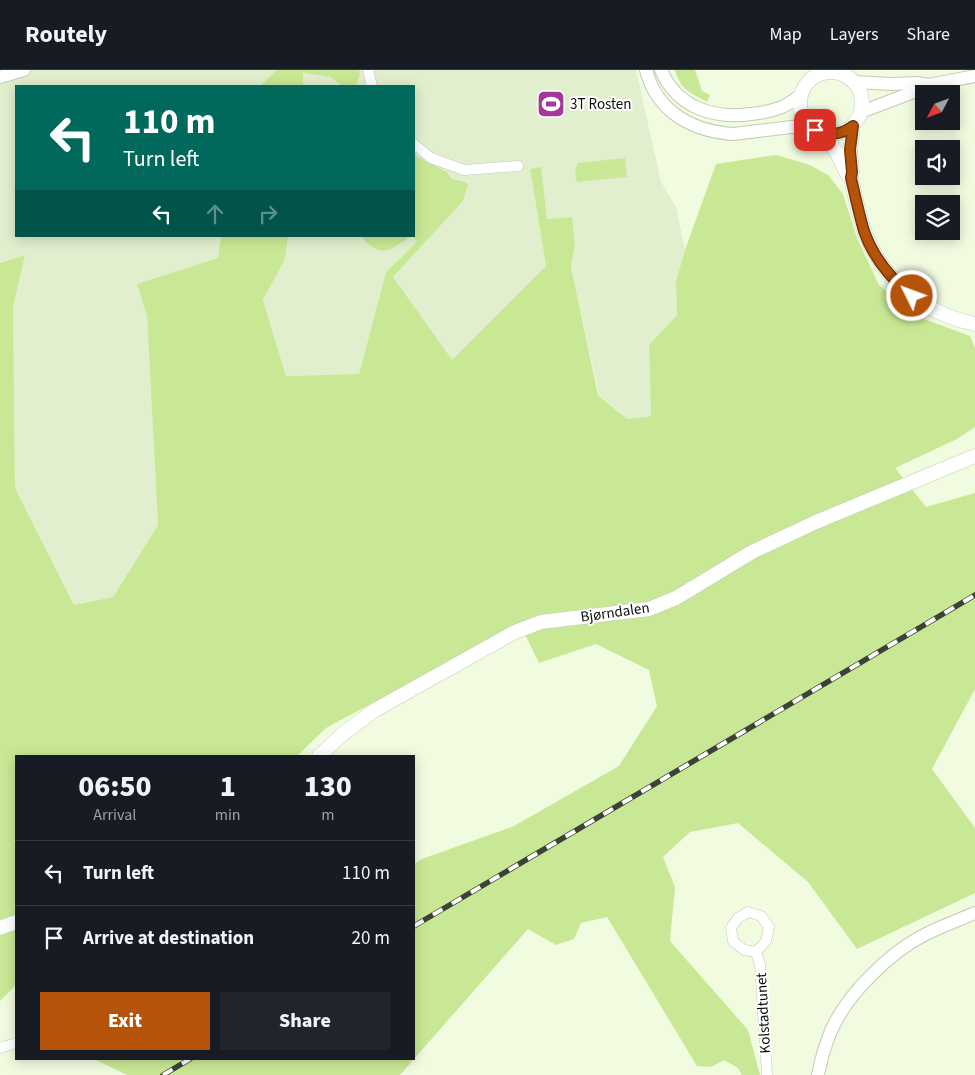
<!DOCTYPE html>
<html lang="en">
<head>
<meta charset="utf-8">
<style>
	:root { --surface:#171b24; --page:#20242c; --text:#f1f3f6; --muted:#9ea1a6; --line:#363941; --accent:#b45309 }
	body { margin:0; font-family:"Source Sans 3",sans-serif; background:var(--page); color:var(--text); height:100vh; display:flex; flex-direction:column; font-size:19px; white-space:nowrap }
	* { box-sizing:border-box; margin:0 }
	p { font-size:16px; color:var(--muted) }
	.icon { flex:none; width:28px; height:28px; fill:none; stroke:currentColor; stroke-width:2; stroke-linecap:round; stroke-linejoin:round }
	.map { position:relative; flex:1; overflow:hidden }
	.sheet { position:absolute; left:15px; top:685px; width:400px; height:305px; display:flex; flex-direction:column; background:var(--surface); border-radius:0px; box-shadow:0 2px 12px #0003 }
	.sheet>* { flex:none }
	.top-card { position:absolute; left:15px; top:15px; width:400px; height:152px; border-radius:0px; box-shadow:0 2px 12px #0003; background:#00695c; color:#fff; overflow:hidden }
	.needle { width:32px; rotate:229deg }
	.fabs { position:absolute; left:915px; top:15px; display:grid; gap:10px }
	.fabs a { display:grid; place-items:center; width:45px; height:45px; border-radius:0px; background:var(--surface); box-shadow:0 2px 12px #0003; font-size:25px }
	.pin { position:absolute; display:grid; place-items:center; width:42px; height:42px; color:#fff; margin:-21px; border-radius:10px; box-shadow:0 2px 8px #0006 }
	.me { position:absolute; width:55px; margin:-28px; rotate:312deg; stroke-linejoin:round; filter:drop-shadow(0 0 4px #0008) }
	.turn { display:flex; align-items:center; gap:18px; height:105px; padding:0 25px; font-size:22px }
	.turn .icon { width:65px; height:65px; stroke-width:2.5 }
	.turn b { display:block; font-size:35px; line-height:42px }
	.lanes { display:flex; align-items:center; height:48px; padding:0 25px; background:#0003; justify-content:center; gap:25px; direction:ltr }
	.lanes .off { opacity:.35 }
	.eta { display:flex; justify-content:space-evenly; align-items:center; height:85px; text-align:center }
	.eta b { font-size:30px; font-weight:800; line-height:35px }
	.button { display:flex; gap:10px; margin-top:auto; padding:10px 25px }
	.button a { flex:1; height:58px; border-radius:0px; background:var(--accent); color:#fff; font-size:20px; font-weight:800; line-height:58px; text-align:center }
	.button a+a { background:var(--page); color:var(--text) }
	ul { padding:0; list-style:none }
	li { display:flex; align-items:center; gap:15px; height:65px; padding:0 25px; border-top:1px solid var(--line) }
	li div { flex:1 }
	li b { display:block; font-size:19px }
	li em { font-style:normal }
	header { display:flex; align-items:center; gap:30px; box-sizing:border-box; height:70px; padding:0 25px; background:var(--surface); border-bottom:1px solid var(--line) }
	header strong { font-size:24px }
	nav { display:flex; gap:28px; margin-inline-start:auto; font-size:18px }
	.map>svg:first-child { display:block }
</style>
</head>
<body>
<header>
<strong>Routely</strong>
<nav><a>Map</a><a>Layers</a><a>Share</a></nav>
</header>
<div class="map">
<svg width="975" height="1005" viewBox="0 0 975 1005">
	<rect width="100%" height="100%" fill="#f0fbe0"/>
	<g fill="#e1efce">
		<polygon points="0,0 276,0 260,16 16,16 16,166 221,166 219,188 137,214 147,246 158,455 113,527 74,535 15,418 13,237 24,185 0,193"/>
		<polygon points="303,0 636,0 661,112 676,137 685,180 676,211 677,245 649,275 651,346 627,349 599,325 571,197 575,174 572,147 547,149 530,99 546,196 452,291 393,207 462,131 437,153 386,202 359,304 286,306 263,230 285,189 288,166 414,166 414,16 303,16"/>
	</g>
	<g fill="#c9e895">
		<polygon points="276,0 359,0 360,5 355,16 342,16 331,7 303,3 303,16 260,16"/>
		<path d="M675,0h20l7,21 8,4 -3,7c-17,-10 -26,-11 -32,-32z"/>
		<polygon points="414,85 447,102 452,109 465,112 468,114 463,131 393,207 452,290 546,196 530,99 541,97 547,149 572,147 575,174 571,197 598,325 627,349 651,346 649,275 677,245 676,211 685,180 716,94 776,85 810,95 828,105 843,124 857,168 879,215 913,245 970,266 975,278 975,357 957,369 895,398 926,437 975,423 975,619 932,699 975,758 975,823 857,879 808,812 738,753 690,762 663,787 675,817 670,871 748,960 760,1005 742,1005 738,998 724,990 711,997 697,996 607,847 581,853 574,869 556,875 528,859 400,1005 127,1005 96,990 96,989 414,989 414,794 422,789 514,756 619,696 657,636 649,600 596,574 539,593 520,554 326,658 297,686 16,686 16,915 0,931 0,193 25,185 13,237 15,418 74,535 113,527 158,455 147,246 137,214 218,188 221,166 288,166 285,189 263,230 286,306 359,304 386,202 417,172 412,166 414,166"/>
		<polygon points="625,88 627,107 577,112 575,101 578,93"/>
		<path d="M361,166h49c-21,16 -30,23 -49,0z"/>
	</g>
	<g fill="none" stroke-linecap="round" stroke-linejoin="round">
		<defs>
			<g id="minor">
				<polyline points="368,0 372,16"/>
				<polyline points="414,74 431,88 464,100 518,96"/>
				<polygon points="748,842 761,846 769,857 766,871 756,882 744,880 733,871 731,858 738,848"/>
				<polyline points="756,882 760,894 767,1005"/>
				<polyline points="0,978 16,973"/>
			</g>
			<g id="tertiary">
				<path d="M646,0c11,42 46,61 87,64l76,-9"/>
				<path d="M661,0c16,38 53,49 90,44 11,-1 21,-3 31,-7 7,-3 13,-8 19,-12"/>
				<polyline points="0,7 24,0"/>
				<polyline points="854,12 892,14 917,13 929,15"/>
				<polyline points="861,42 919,20 929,15 975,6"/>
				<path d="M818,1005c3,-15 7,-30 13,-44 16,-37 59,-79 95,-97 16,-8 33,-14 49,-21"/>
			</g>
			<g id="secondary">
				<circle cx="831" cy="33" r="31"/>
				<path d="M823,63l14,20 9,19 5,6c4,18 8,38 14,55 19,49 59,80 110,91"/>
				<polyline points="851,107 852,102 850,80 853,56"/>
				<polyline points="319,686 345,662 375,640 515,562 541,552 649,539 676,528 752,482 816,452 975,386"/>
				<polyline points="0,858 16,852"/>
			</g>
		</defs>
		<use href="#minor" stroke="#c2ccb3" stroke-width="11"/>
		<use href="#tertiary" stroke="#c2ccb3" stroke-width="14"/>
		<use href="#secondary" stroke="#c2ccb3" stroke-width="15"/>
		<use href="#minor" stroke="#fff" stroke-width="10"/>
		<use href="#tertiary" stroke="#fff" stroke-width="12"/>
		<use href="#secondary" stroke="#fff" stroke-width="14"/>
		<defs>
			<g id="rail">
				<polyline points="414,856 975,525"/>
				<polyline points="163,1005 190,989"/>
			</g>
		</defs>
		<use href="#rail" stroke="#3d4236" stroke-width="5.5"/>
		<use href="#rail" stroke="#fff" stroke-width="4" stroke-dasharray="11" stroke-linecap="butt"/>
	</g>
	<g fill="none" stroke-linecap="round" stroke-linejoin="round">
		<defs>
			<path id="route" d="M815,60c15,6 26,5 38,-4l-3,24 2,22 -1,6c4,17 8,36 13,53 9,26 27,48 48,65"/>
		</defs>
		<use href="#route" stroke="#753606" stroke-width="12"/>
		<use href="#route" stroke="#b45309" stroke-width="9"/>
	</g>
	<defs>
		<symbol id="stadium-square" viewBox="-11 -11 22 22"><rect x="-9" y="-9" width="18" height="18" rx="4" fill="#a43898" stroke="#fff"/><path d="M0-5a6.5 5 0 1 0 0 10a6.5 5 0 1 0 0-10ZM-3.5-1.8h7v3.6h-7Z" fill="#fff"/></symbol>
	</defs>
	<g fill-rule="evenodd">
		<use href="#stadium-square" x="535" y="18" width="32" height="32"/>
	</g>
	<g text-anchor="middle" stroke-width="4" stroke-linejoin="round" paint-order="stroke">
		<g font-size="15" fill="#0c0f07" stroke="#fff" text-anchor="start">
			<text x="570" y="39">3T Rosten</text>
		</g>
		<g font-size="15" fill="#0c0f07" stroke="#fff">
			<text transform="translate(615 542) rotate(-8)" y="5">Bjørndalen</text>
			<text transform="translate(763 943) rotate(-93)" y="5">Kolstadtunet</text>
		</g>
	</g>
</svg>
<div class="fabs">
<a><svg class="needle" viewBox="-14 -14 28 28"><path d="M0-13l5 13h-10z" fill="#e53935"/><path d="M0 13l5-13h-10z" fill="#9ea1a6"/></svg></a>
<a><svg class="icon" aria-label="sound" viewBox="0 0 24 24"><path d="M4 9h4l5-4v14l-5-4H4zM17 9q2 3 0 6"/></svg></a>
<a><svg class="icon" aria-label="layers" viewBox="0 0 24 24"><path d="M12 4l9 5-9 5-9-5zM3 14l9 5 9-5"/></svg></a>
</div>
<div class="pin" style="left:815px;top:60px;background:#d93025"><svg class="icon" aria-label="arrive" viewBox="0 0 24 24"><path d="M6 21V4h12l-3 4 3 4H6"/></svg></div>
<svg class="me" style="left:912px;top:226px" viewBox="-20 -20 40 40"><circle r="17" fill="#b45309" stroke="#fff" stroke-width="3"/><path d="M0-11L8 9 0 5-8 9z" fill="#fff"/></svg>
<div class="top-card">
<div class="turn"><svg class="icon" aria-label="left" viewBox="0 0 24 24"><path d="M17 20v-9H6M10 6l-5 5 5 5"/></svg><div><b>110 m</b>Turn left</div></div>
<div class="lanes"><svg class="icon" aria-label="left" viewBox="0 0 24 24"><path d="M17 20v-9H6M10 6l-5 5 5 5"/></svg><svg class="icon off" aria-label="ahead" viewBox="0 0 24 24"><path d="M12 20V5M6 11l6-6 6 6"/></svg><svg class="icon off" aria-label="right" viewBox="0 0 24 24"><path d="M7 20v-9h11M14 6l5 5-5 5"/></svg></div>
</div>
<section class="sheet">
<div class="eta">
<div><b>06:50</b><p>Arrival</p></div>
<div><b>1</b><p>min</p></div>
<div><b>130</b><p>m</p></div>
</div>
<ul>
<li><svg class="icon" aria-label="left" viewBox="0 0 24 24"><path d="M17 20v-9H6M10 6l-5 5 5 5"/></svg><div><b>Turn left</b></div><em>110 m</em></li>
<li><svg class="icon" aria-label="arrive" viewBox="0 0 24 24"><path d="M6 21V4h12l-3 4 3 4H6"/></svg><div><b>Arrive at destination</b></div><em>20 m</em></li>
</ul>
<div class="button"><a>Exit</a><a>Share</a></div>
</section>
</div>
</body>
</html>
